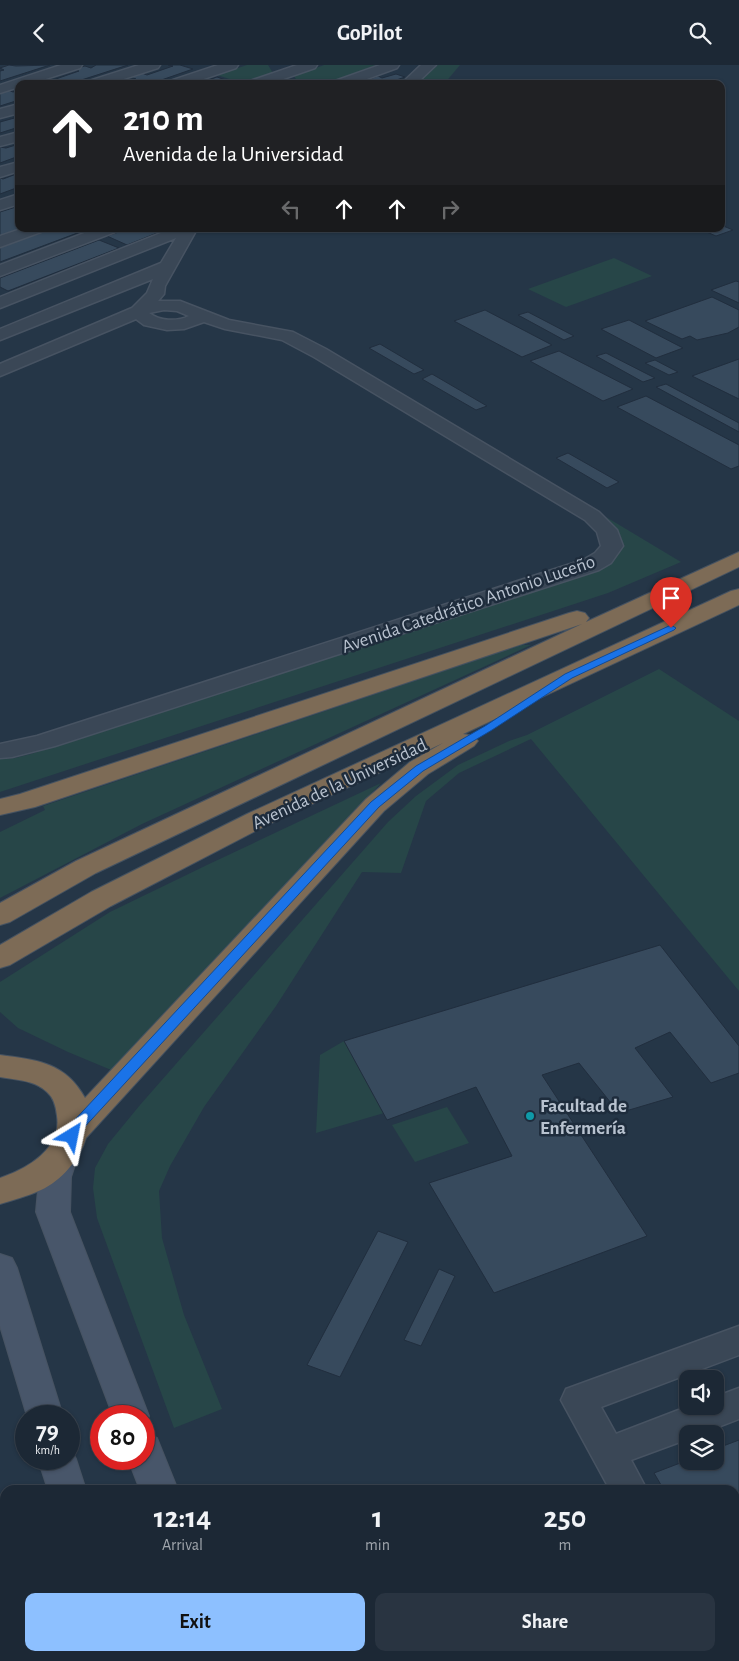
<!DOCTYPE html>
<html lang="en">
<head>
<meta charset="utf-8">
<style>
	:root { --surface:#1c2835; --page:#293441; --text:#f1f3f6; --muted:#a0a6ad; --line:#3a4450; --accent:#8dc0ff }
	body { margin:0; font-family:"Alegreya Sans",sans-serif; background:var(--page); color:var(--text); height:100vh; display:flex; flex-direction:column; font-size:19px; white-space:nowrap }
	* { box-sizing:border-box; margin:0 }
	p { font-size:16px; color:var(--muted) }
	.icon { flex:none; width:28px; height:28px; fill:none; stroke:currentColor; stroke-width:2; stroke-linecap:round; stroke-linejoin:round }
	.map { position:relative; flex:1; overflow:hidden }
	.panel { position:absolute; left:0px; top:1420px; width:740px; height:176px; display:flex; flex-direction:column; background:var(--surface); border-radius:15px 15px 0 0; box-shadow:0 1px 4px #0004,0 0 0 1px var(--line) }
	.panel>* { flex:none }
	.top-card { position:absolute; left:15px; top:15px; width:710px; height:152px; border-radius:10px; box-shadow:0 1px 4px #0004,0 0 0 1px var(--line); background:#202124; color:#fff; overflow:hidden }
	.controls { position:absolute; left:679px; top:1305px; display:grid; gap:10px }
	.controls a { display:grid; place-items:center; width:45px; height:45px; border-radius:10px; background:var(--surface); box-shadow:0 1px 4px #0004,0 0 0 1px var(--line); font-size:25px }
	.speed { position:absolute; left:15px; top:1340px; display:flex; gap:10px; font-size:25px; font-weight:700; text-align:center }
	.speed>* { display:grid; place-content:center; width:65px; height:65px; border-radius:50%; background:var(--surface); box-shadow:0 1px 4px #0004,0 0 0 1px var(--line); line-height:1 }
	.speed small { font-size:12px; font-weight:400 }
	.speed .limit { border:8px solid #d22; background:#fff; color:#111 }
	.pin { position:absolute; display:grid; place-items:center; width:42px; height:42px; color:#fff; margin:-51px -21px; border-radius:50% 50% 50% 0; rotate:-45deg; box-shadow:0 0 5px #0007 }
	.pin .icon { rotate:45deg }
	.me { position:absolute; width:55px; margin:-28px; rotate:35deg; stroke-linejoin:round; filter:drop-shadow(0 0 4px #0008) }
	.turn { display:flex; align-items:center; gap:18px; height:105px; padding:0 25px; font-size:22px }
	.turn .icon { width:65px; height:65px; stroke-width:2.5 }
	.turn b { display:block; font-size:35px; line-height:42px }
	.lanes { display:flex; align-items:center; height:48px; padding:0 25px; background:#0003; justify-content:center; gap:25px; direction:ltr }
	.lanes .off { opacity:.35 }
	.eta { display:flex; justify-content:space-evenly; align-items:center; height:85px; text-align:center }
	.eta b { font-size:30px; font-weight:600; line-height:35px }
	.cta { display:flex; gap:10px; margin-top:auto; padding:10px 25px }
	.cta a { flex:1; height:58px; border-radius:10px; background:var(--accent); color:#111; font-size:20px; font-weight:600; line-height:58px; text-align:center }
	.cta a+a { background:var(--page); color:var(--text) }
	header { display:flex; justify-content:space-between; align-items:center; height:65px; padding:0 25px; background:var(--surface); font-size:22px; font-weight:600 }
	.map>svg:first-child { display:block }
</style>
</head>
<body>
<header><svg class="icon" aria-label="back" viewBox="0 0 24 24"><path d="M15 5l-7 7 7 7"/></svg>GoPilot<svg class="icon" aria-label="search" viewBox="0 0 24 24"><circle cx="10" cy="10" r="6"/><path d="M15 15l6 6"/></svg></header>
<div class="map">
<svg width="739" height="1596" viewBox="0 0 739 1596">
	<rect width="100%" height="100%" fill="#253647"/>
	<g fill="#274648">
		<polygon points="247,0 268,0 273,8 245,19 217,10"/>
		<polygon points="324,0 377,0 325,19 299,19 294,11"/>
		<polygon points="438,0 460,0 444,19 417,19"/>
		<polygon points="614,193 652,211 566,242 528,224"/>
		<path d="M606,452l75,45 -73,31 -608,199v-33l15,-1 16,-4 571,-185c24,-19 27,-30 4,-52z"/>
		<polygon points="521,580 531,580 142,759 0,833 0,767 45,745 43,741"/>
		<polygon points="659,604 739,656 739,926 531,674 459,708 426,736 401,808 362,807 276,941 204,1042 170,1101 159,1126 162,1173 184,1250 222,1344 174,1363 97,1153 93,1123 95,1103 108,1079 140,1040 388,757 416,731 458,700 509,676 527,670"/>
		<polygon points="381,718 116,1007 68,987 18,963 0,947 0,917 110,847 207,800"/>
		<polygon points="344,976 384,1048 316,1068 320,990"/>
		<polygon points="447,1042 469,1078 415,1097 392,1060"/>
	</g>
	<g fill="#374a5d" stroke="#212e3e">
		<polygon points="9,0 16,1 50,0 0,16 0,6 4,5 0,3"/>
		<polygon points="96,0 128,0 69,19 40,19 35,17 47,13 53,15 79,6 73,4 85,1 91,3"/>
		<polygon points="168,0 180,0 193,4 150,19 116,19 136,14 130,12 142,8 147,10 173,1"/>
		<polygon points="396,9 405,12 385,19 366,19 372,17 367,15 378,11 382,13"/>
		<polygon points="217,12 234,18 189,19 199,15 203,17"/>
		<polygon points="8,25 13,27 19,25 19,35 0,41 0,28"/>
		<polygon points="19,48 19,62 0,68 0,57 18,52 13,50"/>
		<polygon points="19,79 19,91 0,98 0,82 6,83"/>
		<polygon points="19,108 19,122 0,129 0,113 3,114"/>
		<polygon points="19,141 20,164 0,171 0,147"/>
		<polygon points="721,160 733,165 716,171 702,165 721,164"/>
		<polygon points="48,164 73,164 80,167 0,197 0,182"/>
		<polygon points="127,164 157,164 162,166 127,180 107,171"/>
		<polygon points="99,175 119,183 8,226 0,222 0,213"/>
		<polygon points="736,216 739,217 739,238 711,225"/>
		<polygon points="712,232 739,245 739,262 728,268 697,275 690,271 682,274 645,256"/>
		<polygon points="485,245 552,280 522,292 454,256"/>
		<polygon points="528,247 574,271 564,275 518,250"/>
		<polygon points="629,255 683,283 656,293 601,264"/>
		<polygon points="380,279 424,305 414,309 369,283"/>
		<polygon points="559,286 633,324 603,336 530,296"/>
		<polygon points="606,288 655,313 643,317 596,291"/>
		<polygon points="739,294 739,334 692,311"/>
		<polygon points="655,295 678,307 669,310 645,298"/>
		<polygon points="432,309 487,341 476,345 422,314"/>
		<polygon points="666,319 739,358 739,367 656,322"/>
		<polygon points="646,331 739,380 739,401 731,404 617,342"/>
		<polygon points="568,388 619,417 607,423 556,393"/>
		<polygon points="660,880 739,981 739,1008 711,1018 670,967 635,983 673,1032 619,1048 579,998 542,1010 647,1171 494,1228 429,1118 512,1091 476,1022 387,1055 344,976"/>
		<polygon points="378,1166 408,1177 340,1312 307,1300"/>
		<polygon points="439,1204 455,1211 421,1281 404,1275"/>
		<polygon points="739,1375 739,1556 735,1549 735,1425 664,1425 654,1408 688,1395 688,1396 715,1396 715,1384"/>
	</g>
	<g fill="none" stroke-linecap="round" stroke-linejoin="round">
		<defs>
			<g id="street">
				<polygon points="61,0 82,0 80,3 30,19 19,19 19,22 0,28 0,20"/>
				<polygon points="139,0 160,0 158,3 108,19 87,19 89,16"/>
				<polygon points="218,0 238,0 236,3 189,19 168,19 170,16"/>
				<polygon points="297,0 317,0 315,3 269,19 248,19 250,16"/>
				<polygon points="380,0 399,0 397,3 353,19 333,19 335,16"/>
				<polygon points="421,0 436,0 416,19 401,19"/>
				<polygon points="19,39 19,48 0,53 0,44"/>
				<polygon points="19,67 19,76 0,81 0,72"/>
				<polygon points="19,97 19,106 0,112 0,102"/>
				<polygon points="19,129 19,139 0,145 0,135"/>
				<polygon points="21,164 43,164 41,167 0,182 0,171"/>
				<polygon points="95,164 117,164 115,167 0,211 0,200"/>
				<path d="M171,164h26l-32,57 -1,8 -6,7h22l49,19 64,12 33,17 273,163 18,18 6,16 -12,17 -12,7 -544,176 -43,11 -12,1v-14l37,-8 546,-176 12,-7 6,-7 -4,-14 -12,-12 -271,-163 -32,-17 -57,-11 -21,-7 -20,7 -17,1 -23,-5 -8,-6 -136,57v-12l132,-56 15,-15 6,-14 -153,61v-11l161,-66 15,-25 -176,70v-11zM164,245l13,1 12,5c-13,6 -29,5 -40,-3z"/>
				<polygon points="739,1261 739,1290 601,1342 616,1369 689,1341 715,1341 715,1332 739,1323 739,1354 700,1369 688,1369 688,1374 631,1395 647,1425 610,1425 561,1335 566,1324"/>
				<polygon points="735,1576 739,1580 739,1596 706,1596 705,1591 735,1591"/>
			</g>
			<g id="secondary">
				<path d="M62,1078l11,4 5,9 -7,21 -1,35 79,204 -5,12v-12h-31l-77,-204c2,-23 3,-44 15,-65z"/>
				<polygon points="0,1189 12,1193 17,1203 63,1351 27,1351 0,1261"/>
				<polygon points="144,1368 157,1373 178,1425 140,1425 128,1394 144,1394"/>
				<polygon points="69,1381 76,1394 86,1425 48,1425 38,1394 69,1394"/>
				<polygon points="96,1591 137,1591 139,1596 97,1596"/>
				<polygon points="200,1591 241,1591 243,1596 201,1596"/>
			</g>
			<g id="highway">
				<polygon points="739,487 739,502 96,808 10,857 0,860 0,838 76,796 582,559 35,742 0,750 0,734 20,729 569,548 577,546 585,548 589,553 586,557"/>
				<path d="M739,524v16l-276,129 11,2 4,5 -4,5 -46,28 -44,37 -298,327c-6,21 -25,43 -45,52 -13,6 -28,10 -41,14v-26c27,-9 62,-29 57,-62 -1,-9 -3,-18 -10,-24 -12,-12 -31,-12 -47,-15v-22c37,5 65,7 85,43l281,-299 44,-37 33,-19 -178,83 -154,80 -101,59 -10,3v-23l91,-53 156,-78 484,-223z"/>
			</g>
		</defs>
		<use href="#street" stroke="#475362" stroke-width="3"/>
		<use href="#secondary" stroke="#475362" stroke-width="2"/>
		<use href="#highway" stroke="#455261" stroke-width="2"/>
		<use href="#street" fill="#3a4756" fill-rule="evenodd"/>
		<use href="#secondary" fill="#48566a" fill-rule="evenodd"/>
		<use href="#highway" fill="#7d6b56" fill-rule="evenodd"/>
	</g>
	<polygon fill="#1a73e8" stroke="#114b97" points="671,560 676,563 674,565 572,613 492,665 423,706 379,742 80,1067 77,1075 68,1075 66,1071 69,1061 371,737 416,701 485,661 565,609"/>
	<circle fill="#0f9aa8" stroke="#1e2c3c" stroke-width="2" cx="530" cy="1051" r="5"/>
	<g text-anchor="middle" stroke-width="5" stroke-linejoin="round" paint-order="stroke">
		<g font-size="19" fill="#b8c2cf" stroke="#1e2c3c">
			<text transform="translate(468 538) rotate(-19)" y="7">Avenida Catedrático Antonio Luceño</text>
			<text transform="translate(339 718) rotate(-25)" y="7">Avenida de la Universidad</text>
		</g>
		<g font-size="19" font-weight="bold" fill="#b8c2cf" stroke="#1e2c3c" text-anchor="start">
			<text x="540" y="1047">Facultad de<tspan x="540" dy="22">Enfermería</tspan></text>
		</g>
	</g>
</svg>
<div class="controls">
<a><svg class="icon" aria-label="sound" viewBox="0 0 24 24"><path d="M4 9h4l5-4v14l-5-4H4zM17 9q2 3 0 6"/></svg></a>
<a><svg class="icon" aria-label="layers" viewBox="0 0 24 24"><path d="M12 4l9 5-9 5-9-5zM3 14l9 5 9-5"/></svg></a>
</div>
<div class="speed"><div>79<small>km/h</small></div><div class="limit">80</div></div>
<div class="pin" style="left:671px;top:563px;background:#d93025"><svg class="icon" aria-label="arrive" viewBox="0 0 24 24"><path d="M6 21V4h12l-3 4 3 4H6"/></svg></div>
<svg class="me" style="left:72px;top:1071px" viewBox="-20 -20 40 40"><path d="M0-17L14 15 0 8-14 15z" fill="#1a73e8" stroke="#fff" stroke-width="4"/></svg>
<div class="top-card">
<div class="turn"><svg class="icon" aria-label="ahead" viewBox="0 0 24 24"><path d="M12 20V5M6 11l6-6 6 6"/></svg><div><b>210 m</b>Avenida de la Universidad</div></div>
<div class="lanes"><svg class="icon off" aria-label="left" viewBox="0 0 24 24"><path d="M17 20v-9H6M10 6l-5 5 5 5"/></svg><svg class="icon" aria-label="ahead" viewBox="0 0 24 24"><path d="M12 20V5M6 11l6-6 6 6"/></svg><svg class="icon" aria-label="ahead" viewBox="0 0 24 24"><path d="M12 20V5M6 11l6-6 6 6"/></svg><svg class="icon off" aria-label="right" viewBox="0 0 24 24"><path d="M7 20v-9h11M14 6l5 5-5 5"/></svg></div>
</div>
<section class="panel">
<div class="eta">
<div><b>12:14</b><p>Arrival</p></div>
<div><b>1</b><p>min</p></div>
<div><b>250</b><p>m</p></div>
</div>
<div class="cta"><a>Exit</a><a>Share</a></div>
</section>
</div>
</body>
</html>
